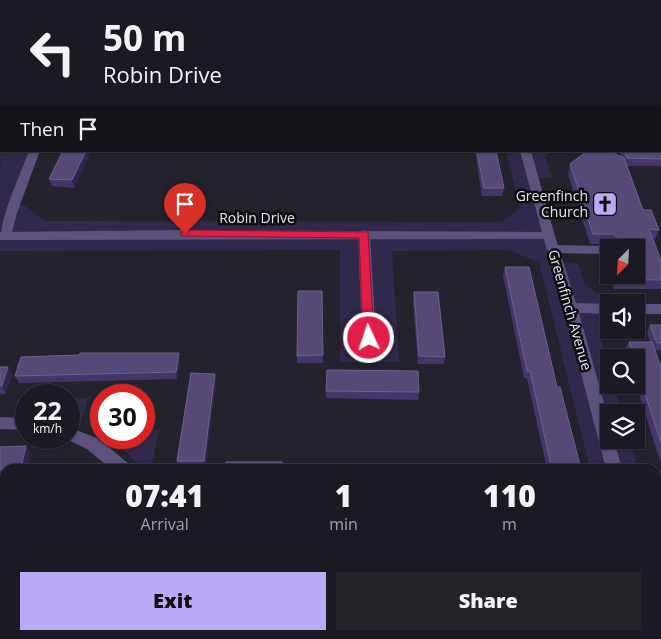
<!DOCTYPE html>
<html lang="en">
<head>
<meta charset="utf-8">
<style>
	:root { --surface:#1b1a22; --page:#24232a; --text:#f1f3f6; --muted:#a0a1a5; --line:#393840; --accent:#baaaf6 }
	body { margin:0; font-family:"Open Sans",sans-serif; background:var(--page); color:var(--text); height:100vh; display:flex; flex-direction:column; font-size:19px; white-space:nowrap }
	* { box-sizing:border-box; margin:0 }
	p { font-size:16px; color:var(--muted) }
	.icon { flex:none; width:28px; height:28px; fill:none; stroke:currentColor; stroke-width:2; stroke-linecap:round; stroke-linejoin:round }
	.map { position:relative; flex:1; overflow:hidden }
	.drawer { position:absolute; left:0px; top:464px; width:661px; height:176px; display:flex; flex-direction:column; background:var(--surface); border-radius:15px 15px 0 0; box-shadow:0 1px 4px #0004,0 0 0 1px var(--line) }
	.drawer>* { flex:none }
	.banner { position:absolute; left:0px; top:0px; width:661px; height:152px; box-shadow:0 1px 4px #0004,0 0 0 1px var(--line); background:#1b1a22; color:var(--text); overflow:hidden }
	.needle { width:32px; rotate:204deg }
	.tools { position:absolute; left:600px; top:239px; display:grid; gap:10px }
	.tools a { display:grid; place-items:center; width:45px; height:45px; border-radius:0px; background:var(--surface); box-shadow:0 1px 4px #0004,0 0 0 1px var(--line); font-size:25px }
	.speed { position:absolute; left:15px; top:384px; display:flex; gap:10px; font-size:25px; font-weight:700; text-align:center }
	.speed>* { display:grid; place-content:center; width:65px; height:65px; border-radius:50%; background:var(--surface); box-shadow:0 1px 4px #0004,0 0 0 1px var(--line); line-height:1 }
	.speed small { font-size:12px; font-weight:400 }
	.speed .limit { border:8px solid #d22; background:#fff; color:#111 }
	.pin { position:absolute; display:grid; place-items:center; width:42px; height:42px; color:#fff; margin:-51px -21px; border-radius:50% 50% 50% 0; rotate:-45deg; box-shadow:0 0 5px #0007 }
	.pin .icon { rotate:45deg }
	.me { position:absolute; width:55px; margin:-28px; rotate:357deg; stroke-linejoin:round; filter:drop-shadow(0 0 4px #0008) }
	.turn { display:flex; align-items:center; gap:18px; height:105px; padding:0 20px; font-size:22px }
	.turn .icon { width:65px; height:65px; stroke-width:2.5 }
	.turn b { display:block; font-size:35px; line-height:42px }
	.then { display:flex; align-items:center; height:48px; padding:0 20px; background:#0003; gap:10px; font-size:19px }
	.eta { display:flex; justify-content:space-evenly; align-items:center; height:85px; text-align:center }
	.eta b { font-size:30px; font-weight:800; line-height:35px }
	.cta { display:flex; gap:10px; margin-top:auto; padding:10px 20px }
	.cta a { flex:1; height:58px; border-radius:0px; background:var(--accent); color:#111; font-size:20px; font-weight:800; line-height:58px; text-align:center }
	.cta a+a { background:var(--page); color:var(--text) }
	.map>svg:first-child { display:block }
</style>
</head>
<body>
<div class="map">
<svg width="661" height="639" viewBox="0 0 661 639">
	<rect width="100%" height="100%" fill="#24222d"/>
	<g fill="#31294b">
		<polygon points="1,8 1,151 35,151 14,205 24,205 45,221 501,222 520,208 506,151 552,151 545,157 552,178 533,178 558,262 578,263 584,283 606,301 616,301 609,302 609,327 600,336 609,366 609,385 614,385 622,412 609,412 609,440 630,440 638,469 590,469 539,262 508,250 392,251 399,362 340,362 340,250 0,251"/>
		<polygon points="69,398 88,398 81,425 69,421"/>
		<polygon points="144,429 159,430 151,469 144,469 123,449 106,438 144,438"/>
	</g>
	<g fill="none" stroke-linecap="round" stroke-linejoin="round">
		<polygon fill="#5c527d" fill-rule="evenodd" points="553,245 609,246 613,248 609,248 609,254 553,253 548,249"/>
		<g fill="#5c527d" fill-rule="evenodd">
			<rect x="300" y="0" width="8" height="1"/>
			<polygon points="1,5 1,11 0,12 0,6"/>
			<rect x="0" y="18" width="1" height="6"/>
			<path d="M29,151h11l-23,62 -6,23 -6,4 -4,-1c-1,-22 20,-66 28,-88z"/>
			<polygon points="364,230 370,234 376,338 374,342 364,342 362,338 358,234"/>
			<polygon points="549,232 555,236 576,303 609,304 609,314 579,313 609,421 609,440 614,440 622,469 606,469 564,308 543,236"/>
			<rect x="636" y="304" width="25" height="10"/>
			<polygon points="0,417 26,418 26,430 0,429"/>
			<polygon points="69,427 99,439 129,464 131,469 111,469 87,449 64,438 69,438"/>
			<rect x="656" y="536" width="5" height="16"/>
			<rect x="490" y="635" width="18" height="4"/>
		</g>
		<g fill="#5c527d" fill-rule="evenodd">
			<rect x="497" y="0" width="8" height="1"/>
			<polygon points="520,151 531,151 555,236 553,239 0,240 0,232 185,230 542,232"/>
		</g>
	</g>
	<g fill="#44366a">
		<polygon points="638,0 661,0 661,166 627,166 643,210 659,230 655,239 653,239 661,280 661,289 614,289 609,275 636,275 609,248 609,273 603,256 606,246 611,246 609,244 590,244 568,174 570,164 621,156 619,151 660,151 660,1 638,1"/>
		<polygon points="91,151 74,188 52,186 49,179"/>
		<polygon points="475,151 496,151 504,188 502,196 482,196"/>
		<polygon points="505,267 557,387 581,469 547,469 527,378 524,378 503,275"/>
		<polygon points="322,291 323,363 297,363 297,356"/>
		<polygon points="414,292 445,357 444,364 418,364 413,300"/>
		<polygon points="650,325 661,325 661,350 655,350 661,367 661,464 636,384 636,358 628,358 625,349 629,342 650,342 647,333"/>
		<polygon points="180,361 177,379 19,383 15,376"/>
		<polygon points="0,367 8,367 12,375 6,394 0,394"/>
		<polygon points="327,370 419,392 418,400 326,398"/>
		<polygon points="215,374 216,381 205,468 179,468 177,461"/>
		<polygon points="26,446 30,453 26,469 5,469 5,476 0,476 0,447"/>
		<polygon points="661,579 661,593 658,583"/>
		<polygon points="583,635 622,635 623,639 583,639"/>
	</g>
	<g fill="#30264c">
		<polygon points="86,151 91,151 74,188 72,180"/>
		<polygon points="179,353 180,361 177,379 176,372"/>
		<polygon points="8,367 12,375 6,394 2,386"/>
		<polygon points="215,374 216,381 205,468 204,461"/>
		<polygon points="26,446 30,453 26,469 21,469"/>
	</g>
	<g fill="#564978" stroke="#6c628b">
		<polygon points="267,0 275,0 277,1 264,1"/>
		<polygon points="640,0 661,0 660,3 661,6 661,159 627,158 624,151 660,151 660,1 640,1"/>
		<polygon points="63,151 86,151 72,180 49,179"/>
		<polygon points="477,151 496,151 504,188 484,188"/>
		<polygon points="587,151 610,151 624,158 643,210 651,210 659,230 649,229 661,260 661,280 618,279 616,275 636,275 636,248 609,248 609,252 606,246 614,245 614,240 618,238 613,234 593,234 570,164"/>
		<polygon points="505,267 529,267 557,387 560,387 581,469 552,469 530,371 527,371"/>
		<polygon points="298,291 322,291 323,355 297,356"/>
		<polygon points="414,292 438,292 445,357 419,356"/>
		<polygon points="650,325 661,325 661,343 657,343"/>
		<polygon points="629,342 652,342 661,367 661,443 636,366 636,358 634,358"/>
		<polygon points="80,353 179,353 176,372 15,376 21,357 79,355"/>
		<polygon points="0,367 8,367 2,386 0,386"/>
		<polygon points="327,370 418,371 419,392 326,391"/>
		<polygon points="191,373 215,374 204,461 177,461"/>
		<polygon points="26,446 21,468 0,469 0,447"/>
		<polygon points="226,462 282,462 281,469 226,469"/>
		<rect x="385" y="635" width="35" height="4"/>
		<polygon points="588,635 622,635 623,639 588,639"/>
	</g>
	<polygon fill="#e11d48" stroke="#92132f" points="185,230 368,232 374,338 373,341 365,341 363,338 359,238 181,236 180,234"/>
	<defs>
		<symbol id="church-square" viewBox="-11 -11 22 22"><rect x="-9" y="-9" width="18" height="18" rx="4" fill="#baaaf6" stroke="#0d0d11"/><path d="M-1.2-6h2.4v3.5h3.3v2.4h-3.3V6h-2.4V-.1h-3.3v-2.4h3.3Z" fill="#111"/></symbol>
	</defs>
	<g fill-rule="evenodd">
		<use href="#church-square" x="591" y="190" width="28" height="28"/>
	</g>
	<g text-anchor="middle" stroke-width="5" stroke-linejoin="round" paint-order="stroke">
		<g font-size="14" fill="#e7e6ee" stroke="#0d0d11" text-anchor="end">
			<text x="588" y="201">Greenfinch<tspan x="588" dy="16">Church</tspan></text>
		</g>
		<g font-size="14" fill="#e7e6ee" stroke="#0d0d11">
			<text x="257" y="223">Robin Drive</text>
			<text transform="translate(570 310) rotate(74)" y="5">Greenfinch Avenue</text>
		</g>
	</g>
</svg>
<div class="tools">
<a><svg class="needle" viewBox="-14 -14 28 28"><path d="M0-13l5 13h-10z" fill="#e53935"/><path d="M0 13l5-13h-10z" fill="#a0a1a5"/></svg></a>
<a><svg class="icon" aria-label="sound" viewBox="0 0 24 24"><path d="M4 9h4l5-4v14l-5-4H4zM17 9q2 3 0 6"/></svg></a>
<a><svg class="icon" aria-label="search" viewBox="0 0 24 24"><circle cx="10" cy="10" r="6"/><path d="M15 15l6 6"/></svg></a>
<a><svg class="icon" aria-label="layers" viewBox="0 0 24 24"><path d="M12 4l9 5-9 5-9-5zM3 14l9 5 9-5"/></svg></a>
</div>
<div class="speed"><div>22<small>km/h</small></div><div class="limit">30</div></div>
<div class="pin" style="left:185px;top:234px;background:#d93025"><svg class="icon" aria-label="arrive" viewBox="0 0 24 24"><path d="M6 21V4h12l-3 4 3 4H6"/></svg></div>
<svg class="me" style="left:369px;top:338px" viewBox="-20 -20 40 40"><circle r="17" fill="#e11d48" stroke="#fff" stroke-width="3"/><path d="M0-11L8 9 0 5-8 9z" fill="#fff"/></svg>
<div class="banner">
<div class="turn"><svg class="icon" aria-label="left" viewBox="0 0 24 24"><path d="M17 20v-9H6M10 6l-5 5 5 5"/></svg><div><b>50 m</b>Robin Drive</div></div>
<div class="then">Then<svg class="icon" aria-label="arrive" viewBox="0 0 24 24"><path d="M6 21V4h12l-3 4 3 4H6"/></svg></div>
</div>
<section class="drawer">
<div class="eta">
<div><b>07:41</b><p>Arrival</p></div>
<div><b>1</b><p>min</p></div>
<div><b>110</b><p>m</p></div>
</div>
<div class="cta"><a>Exit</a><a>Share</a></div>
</section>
</div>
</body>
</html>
